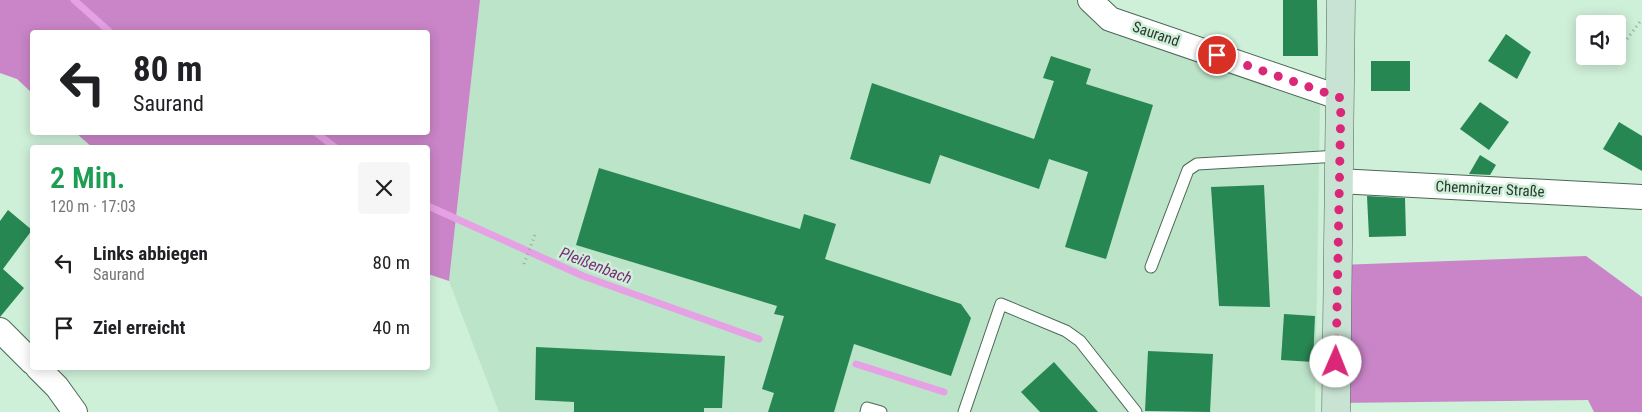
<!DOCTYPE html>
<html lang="de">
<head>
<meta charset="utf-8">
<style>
	:root { --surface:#fff; --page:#f6f6f6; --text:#202124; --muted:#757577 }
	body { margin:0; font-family:"Roboto Condensed",sans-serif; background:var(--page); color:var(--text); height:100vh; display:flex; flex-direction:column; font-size:19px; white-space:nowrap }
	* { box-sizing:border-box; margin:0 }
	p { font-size:16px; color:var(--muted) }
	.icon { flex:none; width:28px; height:28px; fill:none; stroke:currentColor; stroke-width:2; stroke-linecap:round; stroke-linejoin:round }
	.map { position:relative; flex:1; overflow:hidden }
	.panel { position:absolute; left:30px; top:145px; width:400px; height:225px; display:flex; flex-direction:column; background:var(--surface); border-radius:5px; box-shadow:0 2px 12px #0003 }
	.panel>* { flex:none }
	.banner { position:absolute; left:30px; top:30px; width:400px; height:105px; border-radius:5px; box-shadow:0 2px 12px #0003; background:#fff; color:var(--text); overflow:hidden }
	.buttons { position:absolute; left:1576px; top:15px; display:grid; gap:10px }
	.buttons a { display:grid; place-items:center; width:50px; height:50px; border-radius:5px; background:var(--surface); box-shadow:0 2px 12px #0003; font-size:25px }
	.pin { position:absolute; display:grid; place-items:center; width:42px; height:42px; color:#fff; margin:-21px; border:2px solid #fff; border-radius:50%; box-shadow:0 1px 5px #0007 }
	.me { position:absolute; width:55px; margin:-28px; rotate:1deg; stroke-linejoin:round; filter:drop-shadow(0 0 4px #0008) }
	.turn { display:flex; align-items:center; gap:18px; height:105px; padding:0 20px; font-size:22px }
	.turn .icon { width:65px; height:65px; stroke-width:2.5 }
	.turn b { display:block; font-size:35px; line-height:42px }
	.round { display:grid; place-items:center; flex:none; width:52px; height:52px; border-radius:5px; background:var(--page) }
	.headline { display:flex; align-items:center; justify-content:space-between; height:85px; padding:0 20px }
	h1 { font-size:30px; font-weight:600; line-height:38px; color:#1e9e55 }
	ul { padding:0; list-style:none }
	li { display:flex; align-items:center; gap:15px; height:65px; padding:0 20px }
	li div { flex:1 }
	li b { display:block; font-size:19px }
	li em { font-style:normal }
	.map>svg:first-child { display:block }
</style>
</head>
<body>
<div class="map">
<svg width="1642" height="412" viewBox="0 0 1642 412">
	<rect width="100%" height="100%" fill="#ceefd8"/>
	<polygon fill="#bce4c9" points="480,0 1082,0 1320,98 1315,412 499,412 449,281"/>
	<g fill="#c985c7">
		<polygon points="0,0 480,0 449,281 428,274 428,148 93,148 76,133 428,132 428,32 32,32 32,93 17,79 0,73"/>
		<polygon points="1586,256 1642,297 1642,412 1594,412 1588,400 1336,403 1338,265"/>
	</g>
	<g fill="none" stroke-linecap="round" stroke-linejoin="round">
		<g stroke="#e6a1e4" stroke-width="7">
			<polyline points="74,0 110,32"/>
			<polyline points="315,132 336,148"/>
			<polyline points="428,206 583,276 759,339"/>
			<polyline points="856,364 944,392"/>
		</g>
	</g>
	<g fill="#278753">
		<polygon points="1283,0 1317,0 1318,56 1283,56"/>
		<polygon points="1506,34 1531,52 1517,79 1488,61"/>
		<polygon points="1051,56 1091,69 1086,84 1153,105 1106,259 1065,247 1088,172 1049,159 1039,189 940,155 930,184 850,159 872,83 1034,139 1054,81 1043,78"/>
		<rect x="1371" y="61" width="39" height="30"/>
		<polygon points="1480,102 1509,122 1489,150 1460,129"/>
		<polygon points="1619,122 1642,136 1642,171 1603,149"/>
		<polygon points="1480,155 1496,165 1490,175 1469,174"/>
		<polygon points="599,168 800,229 804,214 836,224 825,259 961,304 971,318 951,376 854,344 834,412 768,412 774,393 762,389 784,316 774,314 777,306 576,245"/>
		<polygon points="1264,185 1270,307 1219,306 1211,187"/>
		<polygon points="1367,196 1405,198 1406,236 1369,237"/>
		<polygon points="8,210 32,230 3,269 24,288 0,317 0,221"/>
		<polygon points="1284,314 1315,316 1313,362 1281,360"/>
		<polygon points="536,347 725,356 722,408 704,408 704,412 574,412 574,402 535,400"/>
		<polygon points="1148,351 1213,354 1210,412 1145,411"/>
		<polygon points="1054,362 1098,412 1040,412 1021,392"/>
	</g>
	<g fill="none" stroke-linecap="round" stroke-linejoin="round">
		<defs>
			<g id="service">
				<polyline points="1151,267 1188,170 1197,164 1339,156"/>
				<polyline points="866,412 867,408 881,412"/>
				<polyline points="964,412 1001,304 1066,331 1080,341 1136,412"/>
			</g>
			<g id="minor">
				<polyline points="1090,0 1110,19 1341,98"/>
				<polyline points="1338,181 1642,197"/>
				<polyline points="0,330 32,362"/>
				<polyline points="38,368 57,387 75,412"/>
			</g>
			<polyline id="secondary" points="1336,412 1341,0"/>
		</defs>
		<use href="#service" stroke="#4b6854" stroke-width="13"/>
		<use href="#minor" stroke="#4b6854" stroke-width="26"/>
		<use href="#secondary" stroke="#4b6854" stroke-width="29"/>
		<g stroke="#93ac9a" stroke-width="3" stroke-dasharray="1 4" stroke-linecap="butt">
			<polyline points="1618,51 1642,19"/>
			<polyline points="524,264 536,232"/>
		</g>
		<use href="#service" stroke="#fff" stroke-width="11"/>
		<use href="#minor" stroke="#fff" stroke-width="24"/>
		<use href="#secondary" stroke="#c8e2d3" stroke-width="28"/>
	</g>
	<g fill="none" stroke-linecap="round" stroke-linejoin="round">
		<polyline stroke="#db2777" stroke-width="9" stroke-dasharray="0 16.2" points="1217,55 1341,98 1336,362"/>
	</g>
	<g text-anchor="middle" stroke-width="5" stroke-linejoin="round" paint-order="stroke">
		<g font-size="15" fill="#2b382f" stroke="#ceefd8">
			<text transform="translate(1156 34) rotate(19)" y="5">Saurand</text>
			<text transform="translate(1490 189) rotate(3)" y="5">Chemnitzer Straße</text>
		</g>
		<g font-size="16" font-style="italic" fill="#7d2c7c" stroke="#ceefd8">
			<text transform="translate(596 265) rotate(21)" y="6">Pleißenbach</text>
		</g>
	</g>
</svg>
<div class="buttons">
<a><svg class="icon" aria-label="sound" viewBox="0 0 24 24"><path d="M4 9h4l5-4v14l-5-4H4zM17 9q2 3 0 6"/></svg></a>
</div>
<div class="pin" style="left:1217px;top:55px;background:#d93025"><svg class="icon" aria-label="arrive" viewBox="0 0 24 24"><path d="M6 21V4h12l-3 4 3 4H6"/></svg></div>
<svg class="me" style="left:1336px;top:362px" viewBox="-20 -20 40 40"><circle r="19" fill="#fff"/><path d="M0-13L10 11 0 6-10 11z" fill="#db2777"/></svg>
<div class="banner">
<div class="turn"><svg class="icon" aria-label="left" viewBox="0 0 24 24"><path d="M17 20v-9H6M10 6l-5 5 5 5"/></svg><div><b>80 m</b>Saurand</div></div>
</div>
<section class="panel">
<div class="headline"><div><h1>2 Min.</h1><p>120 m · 17:03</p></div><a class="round"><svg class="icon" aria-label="close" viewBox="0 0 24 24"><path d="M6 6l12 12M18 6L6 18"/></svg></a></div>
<ul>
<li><svg class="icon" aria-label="left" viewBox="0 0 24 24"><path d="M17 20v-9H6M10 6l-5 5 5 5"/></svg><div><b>Links abbiegen</b><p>Saurand</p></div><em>80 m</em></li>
<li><svg class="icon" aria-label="arrive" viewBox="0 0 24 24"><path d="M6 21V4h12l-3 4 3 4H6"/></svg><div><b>Ziel erreicht</b></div><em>40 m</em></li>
</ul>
</section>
</div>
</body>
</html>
